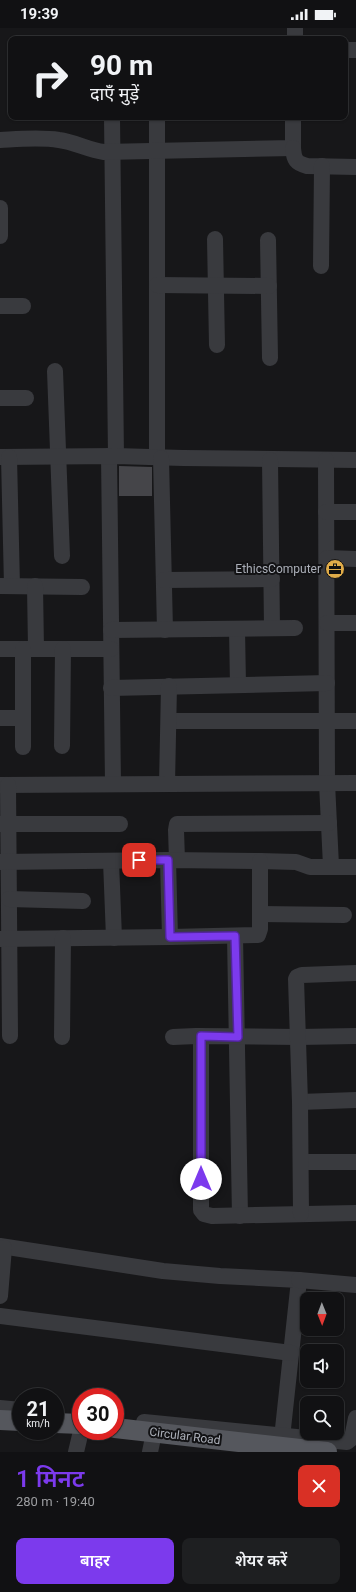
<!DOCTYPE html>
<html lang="hi">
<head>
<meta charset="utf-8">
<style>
	:root { --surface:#111113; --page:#1e1f21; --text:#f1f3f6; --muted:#9c9da0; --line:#303133; --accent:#7c3aed }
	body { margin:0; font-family:Roboto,"Noto Sans Devanagari",sans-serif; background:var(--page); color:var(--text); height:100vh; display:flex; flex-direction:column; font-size:15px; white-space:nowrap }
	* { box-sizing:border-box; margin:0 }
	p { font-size:13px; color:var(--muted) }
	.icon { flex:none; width:22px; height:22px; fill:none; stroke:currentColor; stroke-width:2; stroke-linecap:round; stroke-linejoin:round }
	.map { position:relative; height:1424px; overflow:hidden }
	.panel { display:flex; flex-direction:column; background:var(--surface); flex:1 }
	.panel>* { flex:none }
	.banner { position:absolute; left:8px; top:8px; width:340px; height:84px; border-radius:8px; box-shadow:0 1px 3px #0004,0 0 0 1px var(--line); background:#111113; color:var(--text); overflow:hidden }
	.needle { width:26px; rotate:179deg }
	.controls { position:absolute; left:300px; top:1264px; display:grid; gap:8px }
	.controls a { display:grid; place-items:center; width:44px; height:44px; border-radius:8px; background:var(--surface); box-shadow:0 1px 3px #0004,0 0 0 1px var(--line); font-size:20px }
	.speed { position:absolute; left:12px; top:1360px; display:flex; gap:8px; font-size:20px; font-weight:700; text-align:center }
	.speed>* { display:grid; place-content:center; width:52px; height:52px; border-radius:50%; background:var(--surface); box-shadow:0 1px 3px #0004,0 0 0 1px var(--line); line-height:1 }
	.speed small { font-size:10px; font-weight:400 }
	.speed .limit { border:6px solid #d22; background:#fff; color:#111 }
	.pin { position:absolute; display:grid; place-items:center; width:34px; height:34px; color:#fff; margin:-17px; border-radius:8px; box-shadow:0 2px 6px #0006 }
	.me { position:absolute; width:44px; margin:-22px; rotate:0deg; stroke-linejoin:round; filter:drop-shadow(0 0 3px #0008) }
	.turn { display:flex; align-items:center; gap:14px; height:84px; padding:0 16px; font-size:18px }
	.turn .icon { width:52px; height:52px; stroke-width:2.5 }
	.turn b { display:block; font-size:28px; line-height:34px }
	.round { display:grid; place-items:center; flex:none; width:42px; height:42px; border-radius:8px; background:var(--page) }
	.headline { display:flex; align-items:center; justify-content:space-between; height:68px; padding:0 16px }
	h1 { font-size:24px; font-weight:600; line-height:30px; color:var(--accent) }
	.action { display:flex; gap:8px; margin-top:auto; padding:8px 16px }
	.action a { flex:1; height:46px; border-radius:8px; background:var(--accent); color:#fff; font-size:16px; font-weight:600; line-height:46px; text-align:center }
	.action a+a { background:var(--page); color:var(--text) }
	.status { display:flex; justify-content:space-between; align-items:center; height:28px; padding:0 20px; background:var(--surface); direction:ltr }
	.status svg { height:11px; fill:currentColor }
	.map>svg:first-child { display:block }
</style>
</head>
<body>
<div class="status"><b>19:39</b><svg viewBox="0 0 49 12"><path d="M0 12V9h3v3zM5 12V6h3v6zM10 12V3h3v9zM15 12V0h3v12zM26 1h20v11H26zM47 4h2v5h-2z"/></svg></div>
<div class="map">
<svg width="356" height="1424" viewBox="0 0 356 1424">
	<rect width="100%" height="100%" fill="#171719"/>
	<polygon fill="#454549" points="119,438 152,439 152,468 119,468"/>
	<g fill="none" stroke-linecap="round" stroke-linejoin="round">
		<g stroke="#393a3e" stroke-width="16">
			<polyline points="295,11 295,0"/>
			<polyline points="345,22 356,22"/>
			<polyline points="112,89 116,428"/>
			<polyline points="157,89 157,429"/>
			<path d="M0,112c19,-1 40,-3 59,0 16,2 29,10 45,12l189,-4v-31"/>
			<path d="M293,120c1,12 3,15 14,18l49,1"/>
			<polyline points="0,180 0,208"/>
			<polyline points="215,211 217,317"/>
			<polyline points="268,212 270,330"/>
			<polyline points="321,238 322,138"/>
			<polyline points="157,257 269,258"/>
			<polyline points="0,278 23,278"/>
			<polyline points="55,343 62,528"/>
			<polyline points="0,370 26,370"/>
			<polyline points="109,428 113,756"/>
			<polyline points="0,429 116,428 183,430 356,432"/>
			<polyline points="9,429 12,558"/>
			<polyline points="161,430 165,602"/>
			<polyline points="270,432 272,600"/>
			<polyline points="326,432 327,755 331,838"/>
			<polyline points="326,484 356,484"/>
			<polyline points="327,530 356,531"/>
			<polyline points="164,552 272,551"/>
			<polyline points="0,558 82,559"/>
			<polyline points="35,558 36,621"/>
			<polyline points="327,595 356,595"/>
			<polyline points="237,601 238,657"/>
			<polyline points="111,602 295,600"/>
			<polyline points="0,621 111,621"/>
			<polyline points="111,660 327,655"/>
			<polyline points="0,690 23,690"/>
			<polyline points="169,693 356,693"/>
			<polyline points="62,718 63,621"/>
			<polyline points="23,719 23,621"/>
			<polyline points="167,756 169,658"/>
			<polyline points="0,757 356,755"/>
			<polyline points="8,757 10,1008"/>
			<polyline points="0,796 120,796"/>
			<polyline points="168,832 170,909"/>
			<polyline points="177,832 176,802 177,796 329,795"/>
			<polyline points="111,833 114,910"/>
			<polyline points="0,834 168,832 260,833 296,834 310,839 356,839"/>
			<polyline points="9,871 83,873"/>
			<polyline points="260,886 344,887"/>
			<polyline points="235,908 240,1188"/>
			<polyline points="0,911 170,909 258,907 260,901 260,833"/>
			<polyline points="201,1008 201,1182 204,1186 212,1188 356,1185"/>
			<polyline points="62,1009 63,910"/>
			<polyline points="173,1009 196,1008 299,1009 356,1008"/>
			<polyline points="300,1074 356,1072"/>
			<polyline points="301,1134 356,1134"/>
			<polyline points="301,1186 300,1074 296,951 297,949 302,947 356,945"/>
			<polyline points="0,1218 163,1243 220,1248 299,1252 281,1419"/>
			<polyline points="299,1252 356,1257"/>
			<polyline points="0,1268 4,1220"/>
			<polyline points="0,1288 291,1325"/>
			<polyline points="0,1380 21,1382"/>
			<polyline points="144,1394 347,1414 352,1410 356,1390"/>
			<polyline points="76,1424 81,1403"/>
			<polyline points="150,1424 154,1405"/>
		</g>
		<g stroke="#55575d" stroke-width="20">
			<polyline points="0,1392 21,1393"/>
			<polyline points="55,1395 81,1396"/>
			<polyline points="115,1400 327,1424"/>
		</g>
	</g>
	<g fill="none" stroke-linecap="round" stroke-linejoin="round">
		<defs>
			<polyline id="route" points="139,832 168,832 170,909 235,908 238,1009 201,1008 201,1151"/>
		</defs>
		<use href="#route" stroke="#51269a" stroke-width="10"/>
		<use href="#route" stroke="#7c3aed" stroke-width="7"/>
	</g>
	<defs>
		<symbol id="office-disc" viewBox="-11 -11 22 22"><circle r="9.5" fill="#e0ac49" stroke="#121214"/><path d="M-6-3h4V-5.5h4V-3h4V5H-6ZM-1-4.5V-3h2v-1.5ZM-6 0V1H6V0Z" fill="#111"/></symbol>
	</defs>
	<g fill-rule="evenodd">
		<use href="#office-disc" x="324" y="530" width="22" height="22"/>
	</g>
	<g text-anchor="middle" stroke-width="4" stroke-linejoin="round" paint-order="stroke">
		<g font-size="12" fill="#abafb8" stroke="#121214" text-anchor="end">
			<text x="321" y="545">EthicsComputer</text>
		</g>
		<g font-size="12" fill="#abafb8" stroke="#121214">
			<text transform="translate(185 1408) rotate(7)" y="4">Circular Road</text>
		</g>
	</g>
</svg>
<div class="controls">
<a><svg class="needle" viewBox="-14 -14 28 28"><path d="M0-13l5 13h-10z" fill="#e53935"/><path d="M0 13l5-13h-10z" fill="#9c9da0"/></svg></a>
<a><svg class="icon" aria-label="sound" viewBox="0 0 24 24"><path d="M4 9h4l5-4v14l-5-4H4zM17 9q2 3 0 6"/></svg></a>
<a><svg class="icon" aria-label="search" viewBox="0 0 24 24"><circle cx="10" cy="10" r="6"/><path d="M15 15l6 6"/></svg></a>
</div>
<div class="speed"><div>21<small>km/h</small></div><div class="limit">30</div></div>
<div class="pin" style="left:139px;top:832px;background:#d93025"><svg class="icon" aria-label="arrive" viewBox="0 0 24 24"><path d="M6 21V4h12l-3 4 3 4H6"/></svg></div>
<svg class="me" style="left:201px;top:1151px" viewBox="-20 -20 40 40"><circle r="19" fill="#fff"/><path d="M0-13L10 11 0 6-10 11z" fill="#7c3aed"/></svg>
<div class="banner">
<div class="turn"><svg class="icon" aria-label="right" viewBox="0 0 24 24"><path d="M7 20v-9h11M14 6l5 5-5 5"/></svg><div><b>90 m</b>दाएँ मुड़ें</div></div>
</div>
</div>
<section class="panel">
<div class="headline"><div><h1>1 मिनट</h1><p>280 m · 19:40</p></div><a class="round" style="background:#d93025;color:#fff"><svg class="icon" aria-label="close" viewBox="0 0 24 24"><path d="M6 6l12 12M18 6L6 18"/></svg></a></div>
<div class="action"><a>बाहर</a><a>शेयर करें</a></div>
</section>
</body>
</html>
